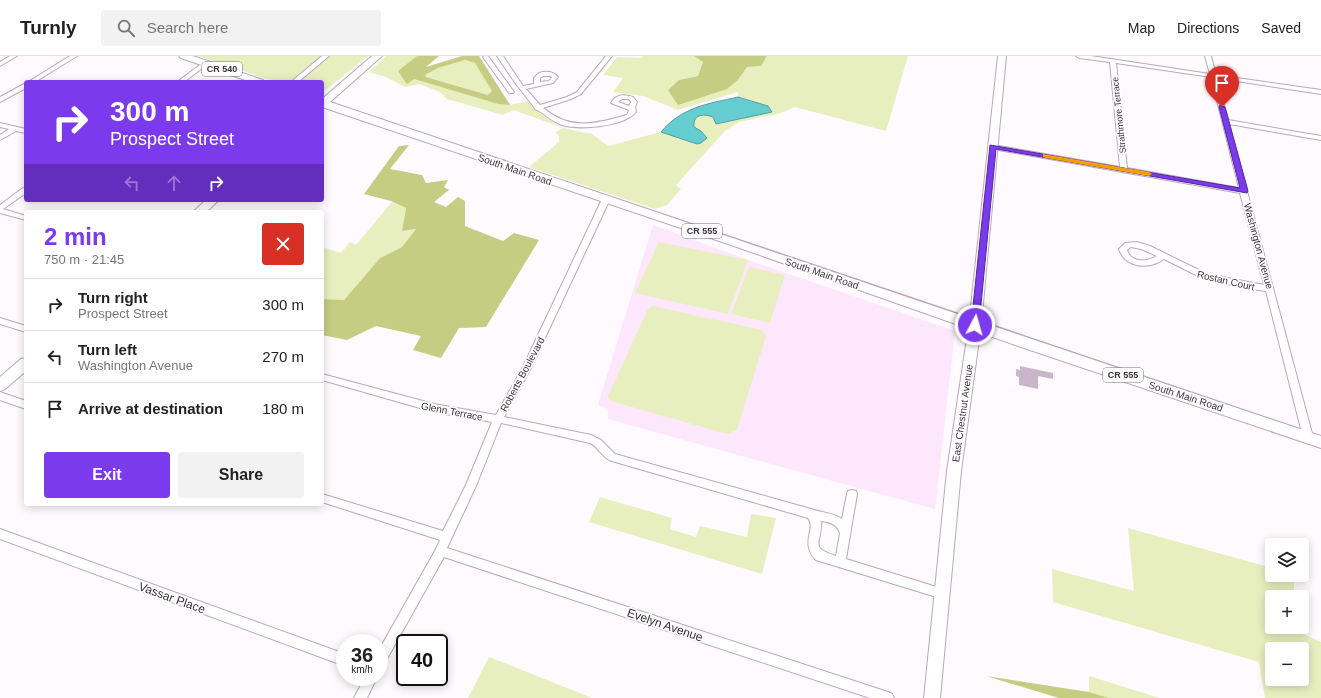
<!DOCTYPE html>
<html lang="en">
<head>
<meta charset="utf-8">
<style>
	:root { --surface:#fff; --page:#f2f2f2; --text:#222; --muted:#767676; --line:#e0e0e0; --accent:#7c3aed }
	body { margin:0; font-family:Helvetica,sans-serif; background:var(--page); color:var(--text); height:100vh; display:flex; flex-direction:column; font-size:15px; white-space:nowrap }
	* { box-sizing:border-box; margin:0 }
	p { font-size:13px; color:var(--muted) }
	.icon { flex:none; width:22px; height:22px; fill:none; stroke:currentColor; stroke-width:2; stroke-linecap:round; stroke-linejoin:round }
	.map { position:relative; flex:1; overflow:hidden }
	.panel { position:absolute; left:24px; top:154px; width:300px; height:296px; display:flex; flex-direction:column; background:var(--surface); border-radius:4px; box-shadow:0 2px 10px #0003 }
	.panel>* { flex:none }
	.hud { position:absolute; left:24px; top:24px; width:300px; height:122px; border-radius:4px; box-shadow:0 2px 10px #0003; background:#7c3aed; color:#fff; overflow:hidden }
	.controls { position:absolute; left:1265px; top:482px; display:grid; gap:8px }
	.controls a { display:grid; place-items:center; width:44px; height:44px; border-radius:4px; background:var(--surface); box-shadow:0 2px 10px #0003; font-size:20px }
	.speed { position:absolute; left:336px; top:578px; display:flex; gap:8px; font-size:20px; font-weight:700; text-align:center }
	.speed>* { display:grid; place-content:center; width:52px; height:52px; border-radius:50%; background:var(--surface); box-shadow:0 2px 10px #0003; line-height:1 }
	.speed small { font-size:10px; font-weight:400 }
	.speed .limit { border:2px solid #111; border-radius:6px; background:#fff; color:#111 }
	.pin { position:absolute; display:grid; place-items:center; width:34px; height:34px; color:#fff; margin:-41px -17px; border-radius:50% 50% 50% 0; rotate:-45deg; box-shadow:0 0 4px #0007 }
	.pin .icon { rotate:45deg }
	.me { position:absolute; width:44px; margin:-22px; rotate:6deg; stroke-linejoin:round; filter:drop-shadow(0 0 3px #0008) }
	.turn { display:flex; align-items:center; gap:14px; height:84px; padding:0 20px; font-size:18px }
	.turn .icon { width:52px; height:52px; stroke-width:2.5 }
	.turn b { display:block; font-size:28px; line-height:34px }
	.lanes { display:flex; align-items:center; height:38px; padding:0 20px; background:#0003; justify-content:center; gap:20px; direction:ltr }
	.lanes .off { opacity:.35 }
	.round { display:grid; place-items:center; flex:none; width:42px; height:42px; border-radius:4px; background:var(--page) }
	.headline { display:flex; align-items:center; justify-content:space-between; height:68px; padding:0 20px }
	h1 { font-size:24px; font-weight:700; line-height:30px; color:var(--accent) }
	.action { display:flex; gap:8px; margin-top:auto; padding:8px 20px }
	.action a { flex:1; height:46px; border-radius:4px; background:var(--accent); color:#fff; font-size:16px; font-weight:700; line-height:46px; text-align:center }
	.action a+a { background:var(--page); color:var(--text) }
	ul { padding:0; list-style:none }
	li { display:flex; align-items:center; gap:12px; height:52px; padding:0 20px; border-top:1px solid var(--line) }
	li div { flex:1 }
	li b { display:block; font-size:15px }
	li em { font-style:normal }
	header { display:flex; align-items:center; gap:24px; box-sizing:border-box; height:56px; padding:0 20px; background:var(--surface); border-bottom:1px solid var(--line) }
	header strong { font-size:19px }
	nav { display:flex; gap:22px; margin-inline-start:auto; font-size:14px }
	.search { width:280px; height:36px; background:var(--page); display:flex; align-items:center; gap:10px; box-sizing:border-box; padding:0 14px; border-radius:4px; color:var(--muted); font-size:15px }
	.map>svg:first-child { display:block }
</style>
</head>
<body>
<header>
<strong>Turnly</strong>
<div class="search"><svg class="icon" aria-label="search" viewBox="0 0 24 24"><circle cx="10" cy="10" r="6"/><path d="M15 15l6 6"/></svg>Search here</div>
<nav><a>Map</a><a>Directions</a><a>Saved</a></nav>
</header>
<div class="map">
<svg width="1321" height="642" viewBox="0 0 1321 642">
	<rect width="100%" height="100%" fill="#fefafe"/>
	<polygon fill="#fce7fc" points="653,169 748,204 955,275 935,453 608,363 608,353 598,349"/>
	<g fill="#e8efbf" fill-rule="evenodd">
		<polygon points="198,0 368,0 322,37 322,26 276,26"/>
		<polygon points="386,0 417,0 399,15 414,23 498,48 510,49 529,45 540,57 561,71 513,54 503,59 447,43 440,36 419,28 405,31 386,21 369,16"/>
		<path d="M643,0h51l9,6 -5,14 -19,4h59l9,-13 14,-1 6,-10h141l-22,75 -91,-24 -17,7 -39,8 -14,9 -49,54 5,4 -14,16 -12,4 -126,-42 30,-25v-6l-3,-4 7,-4 29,6 16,12 53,-14 36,12 4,-13 -7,-3c-1,-13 13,-19 21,-8l15,2 9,-4 18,-16 -19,-5v-5l-60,18 -35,-14 -30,-4 10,-14 -20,-3 14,-18 24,1z"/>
		<polygon points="465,4 475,7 493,35 488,39 426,21 425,19 438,12"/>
		<polygon points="392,146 406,152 402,175 416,173 402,191 380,202 344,244 322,243 322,191 341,197 350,186 356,189"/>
		<polygon points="659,186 748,204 728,258 635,237"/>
		<polygon points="749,211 785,219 770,267 731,258"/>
		<polygon points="653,250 762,274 766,280 737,374 727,378 611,345 608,340 648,253"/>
		<polygon points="600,441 672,462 670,473 696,481 700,470 747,481 751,458 776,462 762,518 589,466"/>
		<path d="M1128,472l144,40v7h22v22h-22v30h21v2l28,13v56h-56l-6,-36 -206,-60 -1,-33 82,22zM1272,593h30v30h-30z"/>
		<polygon points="489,601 592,642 468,642"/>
		<polygon points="1089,620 1160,642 1109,642 1089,636"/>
	</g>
	<g fill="#c4cd82" fill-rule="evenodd">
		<path d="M417,0h22l-13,11 36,-11h17l31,49 -12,-1 -84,-25 -7,5 -9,-13zM465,4l10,3 17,28 -4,4 -62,-18 -1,-2 13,-7z"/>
		<polygon points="694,0 767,0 761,10 747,11 738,24 727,33 678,49 668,34 679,24 698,20 703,6"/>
		<polygon points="409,89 390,113 422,119 426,127 448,124 444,131 449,134 434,146 446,151 458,141 465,145 465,170 503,185 514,177 539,184 486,271 459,272 441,302 413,294 421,280 376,270 347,284 322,279 322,243 344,244 380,202 402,191 416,173 402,175 406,152 391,145 364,138 399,90"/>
		<polygon points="986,620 1089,636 1109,642 1059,642"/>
	</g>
	<path fill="#63cdd0" stroke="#579ea3" d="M738,41l30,9 4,6 -56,12 -3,-7c-11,-4 -20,-2 -19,10l7,4 6,7 -6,5 -4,1 -36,-12c21,-25 46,-28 77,-35z"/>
	<polygon fill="#c9b6ca" points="1020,310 1053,317 1053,323 1038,320 1038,333 1019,329 1019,321 1016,320 1016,313 1020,314"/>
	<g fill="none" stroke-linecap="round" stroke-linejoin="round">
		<defs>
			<g id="street">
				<polygon points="10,0 17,0 0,10 0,6"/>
				<polygon points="70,0 77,0 35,26 28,26"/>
				<polygon points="322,0 329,0 298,26 291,26"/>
				<polygon points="484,0 488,0 514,36 513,37 509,37 483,1"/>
				<path d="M497,0h6l20,30 11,-2v-6l5,-5c7,-2 14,-2 19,4l-5,6 -27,6 14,16 27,-8 10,-5 29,-36h6l-31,38 -10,5 -28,9c29,23 51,16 84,7l2,-5 -18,-7c5,-9 13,-9 22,-6l4,5 -2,5 1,5c-12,15 -57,18 -74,13 -10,-3 -20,-14 -27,-16l-1,-2 -18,-23zM543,20h7l2,1 -3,4 -9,1v-4zM622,43h7l2,3 -2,4 -11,-4z"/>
				<path d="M1076,0h15l119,18 -5,-18h6l5,19 105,15v4l-104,-16 11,42 93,16v4l-92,-16 84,313 -2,3 -3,1 -3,-1 -2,-3 -37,-146 -22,-3 -42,-10 -38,-19c-15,11 -39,9 -45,-10l6,-6 12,-1 13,4 57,28 57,11 -24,-92 -247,-44 -3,-2 3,-2 127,22 -10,-105 -31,-4zM1116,7l95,14 28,111 -112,-20zM1131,191l10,2 16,7c-10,6 -26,7 -30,-6z"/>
				<polygon points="204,6 209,7 184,26 177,26"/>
				<polygon points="26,27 26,32 0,46 0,41"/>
				<polygon points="0,67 26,73 26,77 16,75 0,84 0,79 9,73 0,71"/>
				<polygon points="23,132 26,132 26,137 3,153 26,160 26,164 0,157 0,149"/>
				<path d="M603,141h6l1,2 -79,169 -27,49 87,18 10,5 14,14 196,55c10,4 21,3 31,10l5,-25 1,-3 4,-1 4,1 1,3 -11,65 97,30 4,1 2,4 -2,4 -4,1 -127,-39c-17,-18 1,-31 -8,-42l-196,-57c-10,-3 -13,-14 -22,-18l-89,-20 -25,63 -29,62 441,144 4,2 2,4h-24l-426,-141 -61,109 -4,2v-18l57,-101 4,-9 -118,-38v-8l121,37 23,-46 26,-63 -58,-10 -112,-32v-6l112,30 62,11 27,-48zM821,465c8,1 16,3 19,12l-4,23c-29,-9 -13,-14 -15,-35z"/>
				<polygon points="0,262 26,270 26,276 0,268"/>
				<polygon points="0,336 26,345 26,353 0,344"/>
				<polygon points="0,473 345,598 345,610 0,483"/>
				<polygon points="365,621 377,621 367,642 354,642"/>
			</g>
			<polygon id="secondary" points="998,0 1006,0 981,269 961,415 940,642 924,642 947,415 969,269"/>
			<g id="primary">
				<polygon points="179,0 193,0 263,24 265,26 251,26 181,2"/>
				<path d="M372,0h10l-52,46c330,111 660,224 991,334v12l-297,-100 -290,-102 -412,-139v-8z"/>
				<polygon points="206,144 219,144 206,156 193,156"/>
				<polygon points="26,302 26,315 5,333 0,335 0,321 21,303"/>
			</g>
		</defs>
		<use href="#street" stroke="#baa7ba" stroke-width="2"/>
		<use href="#secondary" stroke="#baa7ba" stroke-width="2"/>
		<use href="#primary" stroke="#baa7ba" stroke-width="2"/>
		<use href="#street" fill="#fff" fill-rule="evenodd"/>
		<use href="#secondary" fill="#fff" fill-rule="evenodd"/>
		<use href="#primary" fill="#fff" fill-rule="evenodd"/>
	</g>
	<polygon fill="#7c3aed" stroke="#51269a" points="1220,49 1225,51 1248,135 1247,137 996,93 979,269 975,273 972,272 971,269 990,89 1240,132 1219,51"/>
	<polygon fill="#f59e0b" points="1043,98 1149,116 1152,118 1149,120 1046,102 1043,101"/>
	<g text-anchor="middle" stroke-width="3.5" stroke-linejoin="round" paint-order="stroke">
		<g fill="#fff" stroke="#757075" stroke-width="1">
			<rect x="202" y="6" width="40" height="14" rx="3"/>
			<rect x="682" y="168" width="40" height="14" rx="3"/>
			<rect x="1103" y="312" width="40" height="14" rx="3"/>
		</g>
		<g font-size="9" font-weight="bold" fill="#3a323a">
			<text x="222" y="16">CR 540</text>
			<text x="702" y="178">CR 555</text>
			<text x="1123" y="322">CR 555</text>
		</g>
		<g font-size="9" fill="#3a323a" stroke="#fff">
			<text transform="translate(1119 59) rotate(-96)" y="3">Strathmore Terrace</text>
		</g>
		<g font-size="10" fill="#3a323a" stroke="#fff">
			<text transform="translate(515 113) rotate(19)" y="4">South Main Road</text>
			<text transform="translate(1259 190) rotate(75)" y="4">Washington Avenue</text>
			<text transform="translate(822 217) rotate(19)" y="4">South Main Road</text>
			<text transform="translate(1226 224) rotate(13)" y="4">Rostan Court</text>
			<text transform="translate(522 318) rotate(-62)" y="4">Roberts Boulevard</text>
			<text transform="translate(1186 340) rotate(18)" y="4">South Main Road</text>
			<text transform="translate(452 355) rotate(11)" y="4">Glenn Terrace</text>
			<text transform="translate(962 357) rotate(-82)" y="4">East Chestnut Avenue</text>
		</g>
		<g font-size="12" fill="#3a323a" stroke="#fff">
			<text transform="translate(172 542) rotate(20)" y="4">Vassar Place</text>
			<text transform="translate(665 569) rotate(19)" y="4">Evelyn Avenue</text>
		</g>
	</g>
</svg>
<div class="controls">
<a><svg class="icon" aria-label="layers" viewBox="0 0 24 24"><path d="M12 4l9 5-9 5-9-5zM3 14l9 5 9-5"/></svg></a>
<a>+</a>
<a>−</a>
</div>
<div class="speed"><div>36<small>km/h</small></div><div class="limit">40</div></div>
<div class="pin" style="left:1222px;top:51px;background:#d93025"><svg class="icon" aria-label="arrive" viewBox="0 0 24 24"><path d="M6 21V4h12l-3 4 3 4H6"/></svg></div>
<svg class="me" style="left:975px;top:269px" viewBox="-20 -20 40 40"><circle r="17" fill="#7c3aed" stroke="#fff" stroke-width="3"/><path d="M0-11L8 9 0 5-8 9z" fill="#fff"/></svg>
<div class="hud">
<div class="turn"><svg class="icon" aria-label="right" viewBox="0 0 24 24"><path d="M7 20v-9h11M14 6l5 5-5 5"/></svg><div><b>300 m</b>Prospect Street</div></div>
<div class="lanes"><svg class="icon off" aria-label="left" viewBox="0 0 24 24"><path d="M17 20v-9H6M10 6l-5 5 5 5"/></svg><svg class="icon off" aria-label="ahead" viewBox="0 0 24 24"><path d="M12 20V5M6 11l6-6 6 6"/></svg><svg class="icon" aria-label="right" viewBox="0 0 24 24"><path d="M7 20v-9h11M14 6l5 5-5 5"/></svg></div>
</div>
<section class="panel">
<div class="headline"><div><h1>2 min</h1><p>750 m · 21:45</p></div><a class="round" style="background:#d93025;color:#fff"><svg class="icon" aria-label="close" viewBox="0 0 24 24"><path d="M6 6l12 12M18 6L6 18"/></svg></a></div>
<ul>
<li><svg class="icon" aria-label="right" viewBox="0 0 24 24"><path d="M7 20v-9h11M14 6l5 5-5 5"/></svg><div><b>Turn right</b><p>Prospect Street</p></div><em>300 m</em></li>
<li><svg class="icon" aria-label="left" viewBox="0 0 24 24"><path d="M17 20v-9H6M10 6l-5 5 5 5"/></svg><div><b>Turn left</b><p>Washington Avenue</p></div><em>270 m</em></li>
<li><svg class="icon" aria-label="arrive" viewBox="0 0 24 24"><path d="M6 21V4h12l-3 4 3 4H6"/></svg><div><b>Arrive at destination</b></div><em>180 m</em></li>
</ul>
<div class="action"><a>Exit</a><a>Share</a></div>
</section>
</div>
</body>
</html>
